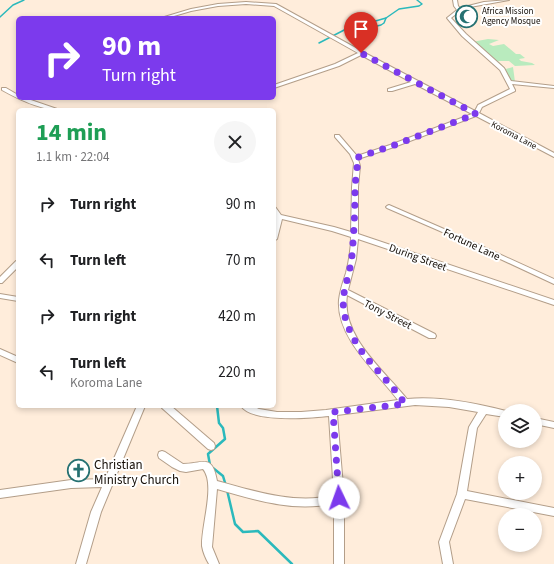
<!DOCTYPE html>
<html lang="en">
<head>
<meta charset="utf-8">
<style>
	:root { --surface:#fff; --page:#f6f6f6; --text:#202124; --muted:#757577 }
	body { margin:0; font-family:"Source Sans 3",sans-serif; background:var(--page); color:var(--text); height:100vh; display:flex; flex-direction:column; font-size:15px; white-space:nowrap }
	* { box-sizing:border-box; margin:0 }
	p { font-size:13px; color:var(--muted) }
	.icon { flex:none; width:22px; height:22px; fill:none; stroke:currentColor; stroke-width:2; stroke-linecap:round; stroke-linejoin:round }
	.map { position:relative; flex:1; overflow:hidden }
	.side { position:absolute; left:16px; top:108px; width:260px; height:300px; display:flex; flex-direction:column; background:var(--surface); border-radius:6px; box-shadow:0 2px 6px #0003 }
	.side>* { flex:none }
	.banner { position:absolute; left:16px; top:16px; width:260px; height:84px; border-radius:6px; box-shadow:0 2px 6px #0003; background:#7c3aed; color:#fff; overflow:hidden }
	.buttons { position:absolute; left:498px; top:404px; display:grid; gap:8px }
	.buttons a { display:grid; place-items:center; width:44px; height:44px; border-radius:50%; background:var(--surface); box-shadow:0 2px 6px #0003; font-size:20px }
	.pin { position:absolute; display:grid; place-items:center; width:34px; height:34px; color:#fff; margin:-41px -17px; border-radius:50% 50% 50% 0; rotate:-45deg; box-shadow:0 0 4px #0007 }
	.pin .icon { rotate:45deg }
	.me { position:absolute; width:44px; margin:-22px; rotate:357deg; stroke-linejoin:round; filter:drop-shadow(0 0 3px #0008) }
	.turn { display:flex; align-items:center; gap:14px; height:84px; padding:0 20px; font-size:18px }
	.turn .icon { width:52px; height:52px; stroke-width:2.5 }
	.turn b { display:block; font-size:28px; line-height:34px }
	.round { display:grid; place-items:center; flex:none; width:42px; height:42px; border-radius:21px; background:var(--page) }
	.summary { display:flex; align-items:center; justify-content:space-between; height:68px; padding:0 20px }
	h1 { font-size:24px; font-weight:700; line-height:30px; color:#1e9e55 }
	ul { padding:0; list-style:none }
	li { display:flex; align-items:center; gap:12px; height:56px; padding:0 20px }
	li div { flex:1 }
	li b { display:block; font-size:15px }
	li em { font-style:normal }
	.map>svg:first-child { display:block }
</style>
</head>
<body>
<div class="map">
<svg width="554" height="564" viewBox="0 0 554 564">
	<rect width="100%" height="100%" fill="#ffeddb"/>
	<polygon fill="#b9ebbe" points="488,39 499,40 489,44 493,46 504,44 516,54 520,54 525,58 519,59 521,61 532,63 535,65 515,66 509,61 498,61 506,69 513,67 515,82 509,81 502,69 472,42"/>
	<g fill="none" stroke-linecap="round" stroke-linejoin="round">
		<g stroke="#2bb9bc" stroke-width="1.5">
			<polyline points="0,17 13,5 24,0"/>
			<polyline points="374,27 372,22 386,18"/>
			<polyline points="319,43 350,27 373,27 381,25 384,23 386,18 399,9 419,6 422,4 417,0"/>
		</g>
		<g stroke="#2bb9bc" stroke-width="2.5">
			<polyline points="210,465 208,454 225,439 223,428 219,423 217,406"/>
			<polyline points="213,468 223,476 226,486"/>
			<polyline points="227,490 235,524 243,532 258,531 292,564"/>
		</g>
	</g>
	<polygon fill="#763569" points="86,463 87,476 71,479 70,466"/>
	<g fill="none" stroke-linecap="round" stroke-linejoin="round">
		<defs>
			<g id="minor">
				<path d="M453,0h4l1,6 2,2 24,-6 25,-2 -39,7 -14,7 -5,4 15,16 38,34 7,13 43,5v2l-42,-4 3,6v1l-33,16 -3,6 75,40v4l-78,-41 -82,31 -36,12 2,7 -2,21v47l196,66v5l-196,-66 -2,20 -8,31 87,44 1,2 -1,2h-6l-82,-43c-6,42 37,75 60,104 33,-3 68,4 99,12h-1v6l-19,-3 -9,14 -10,63 87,17v8l-89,-17 -16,43 4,22h-10l-4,-22 18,-48 12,-67 9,-15 -29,-5 -34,-2 -78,10 7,83v66h-10v-61c-37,10 -80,-3 -117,-14l-5,58 7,17h-10c-3,-5 -6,-12 -7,-18 -1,-20 14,-62 1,-77l-17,3 -6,-1 -8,-4 -13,-9 -1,-3 1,-3 3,-1 3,1 18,12c20,0 29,-11 34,17 37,10 79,24 117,14l-5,-79c-19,2 -77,7 -88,-10h12l6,3 18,3h24l25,-2 72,-10c-20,-27 -62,-62 -59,-100 1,-10 4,-18 7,-27 3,-12 5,-24 5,-36l-19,-6 -50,-12 -5,20 -3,2v-17l2,-8 -2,-3v-6l2,1 5,7 53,12 17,5 1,-45 2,-24 -4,-9 -15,-17v-2h4l18,21 33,-11 82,-31 -57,-30 -23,7h-4v-2l23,-7 -50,-27 -22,11 -65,22v-3l61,-21 23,-11 -84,-47 -28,-2 -28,2 -27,5 -24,7h-6l30,-9 27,-5 28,-2 30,2 87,48 112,59 3,-6 32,-16 -10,-19 -38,-34 -15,-18 10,-8 -3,-4z"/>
				<path d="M2,88h4l12,7v3h7l35,12c-19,0 -42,-11 -58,-20z"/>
				<polygon points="389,205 444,229 554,279 554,284 440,231 387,208 386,207 387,206"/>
				<polygon points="16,261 18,261 18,267 2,283 0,283 0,277"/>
				<polygon points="0,294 18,297 18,301 0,298"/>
				<polygon points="0,349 18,357 18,363 0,355"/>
				<polygon points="137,406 145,406 101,512 86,564 76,564 91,512 102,487 71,488 0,498 0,490 71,480 105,479"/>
				<polygon points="161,406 171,406 214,443 215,446 214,449 211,450 208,449 162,408"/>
				<polygon points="535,418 554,422 554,428 535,424"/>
			</g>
		</defs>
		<use href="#minor" stroke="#b39e89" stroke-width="2"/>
		<use href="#minor" fill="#fff" fill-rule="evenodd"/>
	</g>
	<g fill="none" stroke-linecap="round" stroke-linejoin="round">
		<path stroke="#7c3aed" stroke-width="7" stroke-dasharray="0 12.6" d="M339,498l-6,-86 72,-8c-19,-29 -47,-47 -58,-81 -10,-27 3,-43 5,-68 2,-23 3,-45 3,-67 0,-10 4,-21 1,-30l36,-12 84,-32 -115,-61"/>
	</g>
	<defs>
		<symbol id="mosque-ring" viewBox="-11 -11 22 22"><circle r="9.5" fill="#fff" stroke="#267172" stroke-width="1.5"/><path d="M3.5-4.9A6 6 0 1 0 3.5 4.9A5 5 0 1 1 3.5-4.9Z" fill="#267172"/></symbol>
		<symbol id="church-ring" viewBox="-11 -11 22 22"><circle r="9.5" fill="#fff" stroke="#267172" stroke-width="1.5"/><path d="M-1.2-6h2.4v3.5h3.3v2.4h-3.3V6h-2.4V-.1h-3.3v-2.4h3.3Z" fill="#267172"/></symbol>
	</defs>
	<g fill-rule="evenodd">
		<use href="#mosque-ring" x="454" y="4" width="25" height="25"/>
		<use href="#church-ring" x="66" y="458" width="25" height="25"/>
	</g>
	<g text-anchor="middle" stroke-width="4" stroke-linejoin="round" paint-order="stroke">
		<g font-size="9" fill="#130c05" stroke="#fff" text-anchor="start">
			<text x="482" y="14">Africa Mission<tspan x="482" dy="10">Agency Mosque</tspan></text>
		</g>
		<g font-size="9" fill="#130c05" stroke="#fff">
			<text transform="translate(514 135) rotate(28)" y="3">Koroma Lane</text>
		</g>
		<g font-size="11" fill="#130c05" stroke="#fff">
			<text transform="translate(472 244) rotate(25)" y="4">Fortune Lane</text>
			<text transform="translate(418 257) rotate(20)" y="4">During Street</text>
			<text transform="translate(388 314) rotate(27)" y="4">Tony Street</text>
		</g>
		<g font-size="13" fill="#130c05" stroke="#fff" text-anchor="start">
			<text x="94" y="469">Christian<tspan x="94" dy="15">Ministry Church</tspan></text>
		</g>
	</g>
</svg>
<div class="buttons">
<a><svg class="icon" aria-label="layers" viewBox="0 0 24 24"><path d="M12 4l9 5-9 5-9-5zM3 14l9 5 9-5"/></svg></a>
<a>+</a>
<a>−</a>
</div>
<div class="pin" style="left:361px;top:53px;background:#d93025"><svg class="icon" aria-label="arrive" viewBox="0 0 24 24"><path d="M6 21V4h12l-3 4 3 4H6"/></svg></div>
<svg class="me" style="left:339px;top:498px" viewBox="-20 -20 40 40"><circle r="19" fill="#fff"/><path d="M0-13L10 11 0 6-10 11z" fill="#7c3aed"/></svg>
<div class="banner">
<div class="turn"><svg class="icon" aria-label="right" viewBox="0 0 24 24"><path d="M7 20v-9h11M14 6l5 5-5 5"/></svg><div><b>90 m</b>Turn right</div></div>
</div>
<section class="side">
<div class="summary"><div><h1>14 min</h1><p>1.1 km · 22:04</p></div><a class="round"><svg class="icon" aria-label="close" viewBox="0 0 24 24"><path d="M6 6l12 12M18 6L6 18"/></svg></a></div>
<ul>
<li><svg class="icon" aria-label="right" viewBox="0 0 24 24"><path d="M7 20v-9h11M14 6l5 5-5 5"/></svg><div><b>Turn right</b></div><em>90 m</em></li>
<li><svg class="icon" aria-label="left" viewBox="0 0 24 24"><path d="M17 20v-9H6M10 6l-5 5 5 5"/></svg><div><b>Turn left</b></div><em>70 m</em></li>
<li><svg class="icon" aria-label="right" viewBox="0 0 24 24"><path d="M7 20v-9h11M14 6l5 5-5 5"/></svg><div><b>Turn right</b></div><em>420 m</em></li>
<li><svg class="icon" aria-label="left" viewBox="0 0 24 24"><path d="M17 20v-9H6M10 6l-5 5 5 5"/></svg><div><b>Turn left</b><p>Koroma Lane</p></div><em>220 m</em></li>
</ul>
</section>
</div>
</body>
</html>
